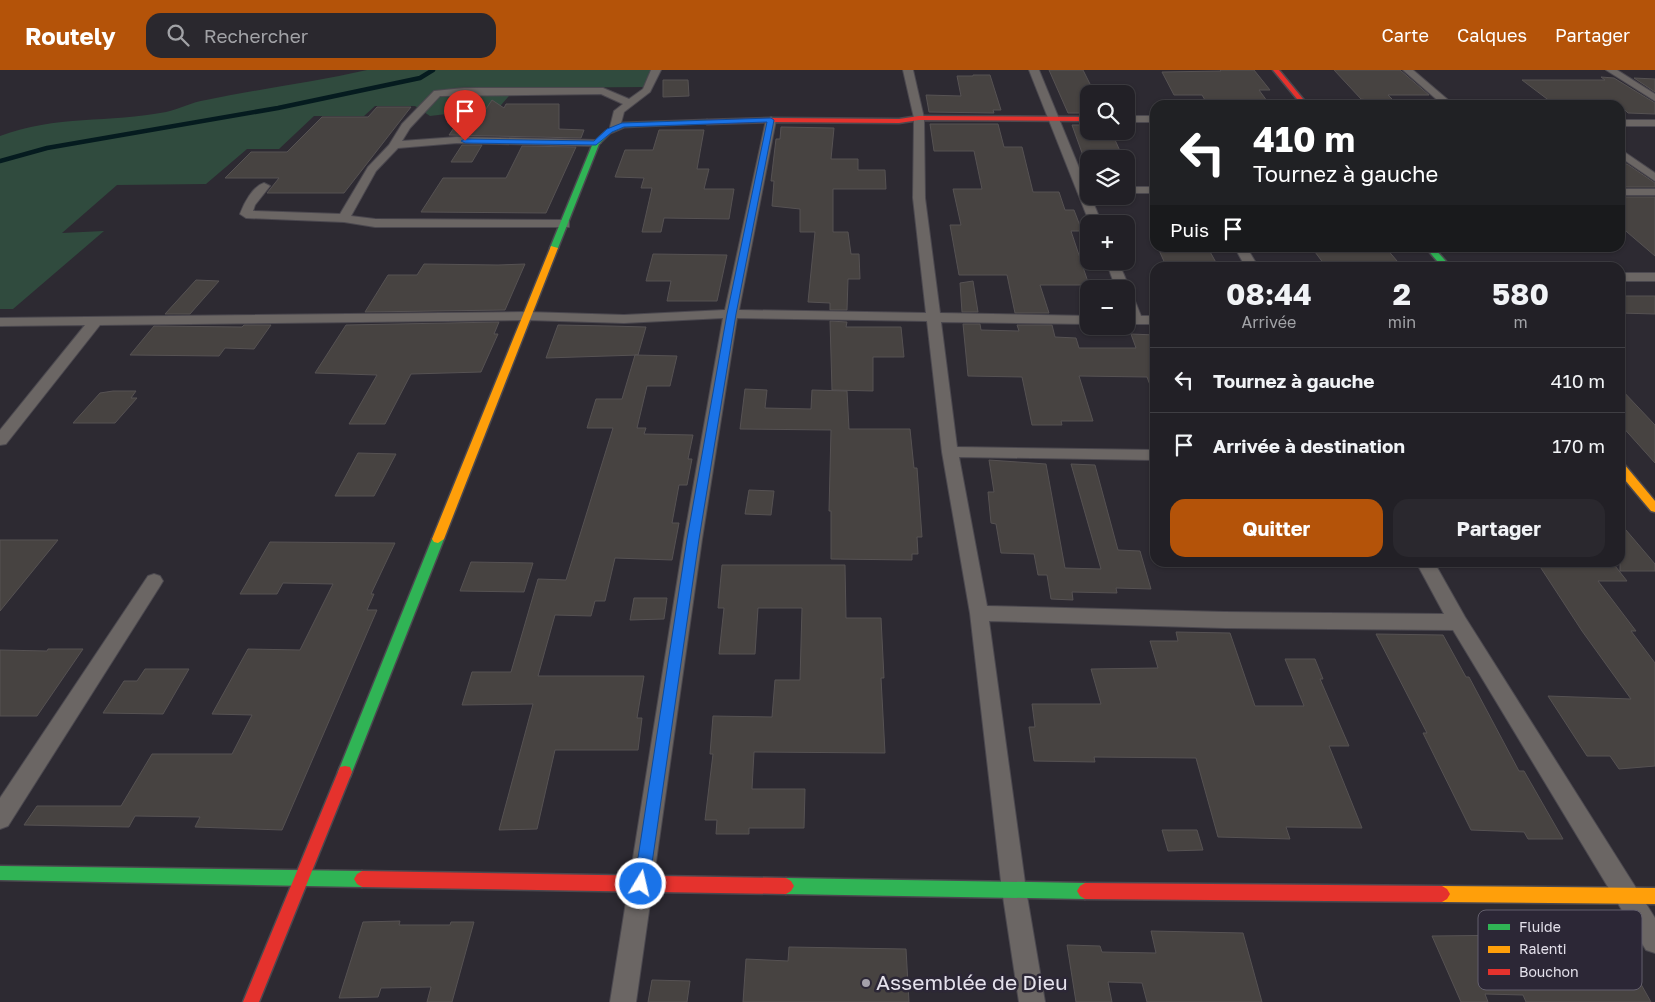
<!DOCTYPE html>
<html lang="fr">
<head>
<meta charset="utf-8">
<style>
	:root { --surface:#222026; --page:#2a282e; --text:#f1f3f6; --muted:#a2a3a7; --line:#3f3e43; --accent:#b45309 }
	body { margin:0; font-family:"Golos Text",sans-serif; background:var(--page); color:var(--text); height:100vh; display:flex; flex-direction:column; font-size:19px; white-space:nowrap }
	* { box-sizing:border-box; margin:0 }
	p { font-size:16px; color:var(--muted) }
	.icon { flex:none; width:28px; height:28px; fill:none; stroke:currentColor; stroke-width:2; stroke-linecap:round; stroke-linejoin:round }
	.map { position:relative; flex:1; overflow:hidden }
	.panel { position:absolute; left:1150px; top:192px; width:475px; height:305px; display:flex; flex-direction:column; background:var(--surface); border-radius:15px; box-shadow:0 1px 4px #0004,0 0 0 1px var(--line) }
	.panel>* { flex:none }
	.top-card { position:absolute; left:1150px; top:30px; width:475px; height:152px; border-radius:15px; box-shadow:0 1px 4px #0004,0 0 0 1px var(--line); background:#202124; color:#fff; overflow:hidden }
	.fabs { position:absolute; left:1080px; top:15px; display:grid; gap:10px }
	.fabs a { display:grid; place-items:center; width:55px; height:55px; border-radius:10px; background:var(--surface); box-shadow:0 1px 4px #0004,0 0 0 1px var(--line); font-size:25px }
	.pin { position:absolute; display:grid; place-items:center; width:42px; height:42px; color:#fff; margin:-51px -21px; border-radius:50% 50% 50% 0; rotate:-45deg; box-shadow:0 0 5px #0007 }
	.pin .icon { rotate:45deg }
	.me { position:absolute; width:55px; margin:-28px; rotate:9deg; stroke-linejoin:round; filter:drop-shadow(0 0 4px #0008) }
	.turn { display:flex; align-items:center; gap:18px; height:105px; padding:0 20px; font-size:22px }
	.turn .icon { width:65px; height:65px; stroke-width:2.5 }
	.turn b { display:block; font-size:35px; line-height:42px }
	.then { display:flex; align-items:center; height:48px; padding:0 20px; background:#0003; gap:10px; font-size:19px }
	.eta { display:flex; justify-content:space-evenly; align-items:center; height:85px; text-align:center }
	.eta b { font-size:30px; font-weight:700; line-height:35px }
	.cta { display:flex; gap:10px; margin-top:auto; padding:10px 20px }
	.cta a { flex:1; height:58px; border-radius:15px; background:var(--accent); color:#fff; font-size:20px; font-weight:700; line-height:58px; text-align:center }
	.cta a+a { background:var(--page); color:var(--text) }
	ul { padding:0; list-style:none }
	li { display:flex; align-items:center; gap:15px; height:65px; padding:0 20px; border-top:1px solid var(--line) }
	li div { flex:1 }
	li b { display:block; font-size:19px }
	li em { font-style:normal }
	header { display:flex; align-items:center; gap:30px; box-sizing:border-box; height:70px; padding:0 25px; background:var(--accent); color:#fff }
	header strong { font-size:24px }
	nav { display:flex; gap:28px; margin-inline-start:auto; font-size:18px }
	.search { width:350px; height:45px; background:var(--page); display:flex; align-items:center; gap:12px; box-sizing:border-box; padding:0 18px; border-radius:15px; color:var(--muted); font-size:19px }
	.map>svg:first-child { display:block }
</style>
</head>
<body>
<header>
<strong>Routely</strong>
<div class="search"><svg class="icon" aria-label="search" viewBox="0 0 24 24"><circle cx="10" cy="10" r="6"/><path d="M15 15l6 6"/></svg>Rechercher</div>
<nav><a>Carte</a><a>Calques</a><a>Partager</a></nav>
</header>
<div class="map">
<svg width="1655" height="932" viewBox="0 0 1655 932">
	<rect width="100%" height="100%" fill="#2d2a32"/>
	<path fill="#304b3e" d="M367,0h287l-7,17 -131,1 -21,24h-32l-33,4 -15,-10h-40l-11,10h-50l-35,33h-32l-41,35 -89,1 -55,48 42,-2 -91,78h-13v-173c55,-21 110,-13 166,-24 13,-3 26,-10 40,-12 53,-11 108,-18 161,-30z"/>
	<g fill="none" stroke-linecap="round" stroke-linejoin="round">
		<polyline stroke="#051b1f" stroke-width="4.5" points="0,91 47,78 278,38 420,8 433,0"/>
	</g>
	<g fill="#474341" stroke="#565253">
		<polygon points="1049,0 1083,0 1095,24 1089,24 1089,43 1068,43"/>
		<polygon points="1220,0 1254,0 1270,20 1259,20 1270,35 1208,35 1202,25 1174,25 1162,2 1221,1"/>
		<polygon points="1334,0 1400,0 1429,25 1388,25 1398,35 1373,35 1368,30 1361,29"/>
		<polygon points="973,5 990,5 1001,40 993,40 994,43 929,42 926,25 961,26 957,6 973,6"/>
		<polygon points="1601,7 1614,8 1655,33 1655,44 1628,43 1620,35 1555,35 1522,10 1605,10"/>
		<polygon points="1634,8 1655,9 1655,22"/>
		<polygon points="663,10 688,10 689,26 663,27"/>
		<polygon points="492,30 504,38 506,34 559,34 559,59 584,60 581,68 449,65 465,42 484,42"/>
		<polygon points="377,37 411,37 344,123 267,123 279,108 225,108 251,82 287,82 322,47 368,47"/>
		<polygon points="930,54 998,54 1004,77 1022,77 1033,122 1059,122 1065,140 1074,140 1082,161 1071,161 1089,215 1040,215 1049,243 1015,243 1007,205 959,205 950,155 961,155 953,119 982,119 974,81 934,81"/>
		<polygon points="1072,55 1089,55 1089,61 1111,61 1120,81 1089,81 1089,93 1086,94"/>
		<polygon points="781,57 834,58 831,89 858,89 858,100 885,100 886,119 833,119 833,162 848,162 851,184 859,184 860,209 848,209 847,240 830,240 830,233 808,232 815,162 800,162 800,139 772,136 774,111 771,111 776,69 780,69"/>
		<polygon points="659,60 704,60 697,99 709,99 704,119 734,119 729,149 664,148 661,162 642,162 652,118 641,118 644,108 615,107 625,80 653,80"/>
		<polygon points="462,75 482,75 472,92 451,92"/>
		<polygon points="522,76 576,77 546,143 421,142 443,108 506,108"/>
		<polygon points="1620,94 1627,94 1655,113 1655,117 1620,117"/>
		<polygon points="1620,127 1655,127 1655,186 1620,156"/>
		<polygon points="1158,178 1208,178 1219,198 1167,198"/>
		<polygon points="1312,178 1386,178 1403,198 1327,198"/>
		<polygon points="653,184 727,185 717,231 667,231 671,211 646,211"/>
		<polygon points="424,194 498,195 525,194 505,240 365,242 388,205 417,205"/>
		<polygon points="196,210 219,211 190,244 165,244"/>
		<polygon points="973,211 978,242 962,242 960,213"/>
		<polygon points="1620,226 1655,226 1655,244 1620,243"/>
		<polygon points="830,251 847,252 846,257 901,257 904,287 873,287 873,321 832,320"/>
		<polygon points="499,252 494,264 498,264 481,302 411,304 385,354 349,354 377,305 315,303 346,255"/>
		<polygon points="963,254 980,254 981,260 1019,261 1017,255 1052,255 1055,267 1076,268 1079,278 1136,278 1131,264 1155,265 1155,323 1153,323 1147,307 1079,306 1093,351 1061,351 1062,355 1032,355 1022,307 968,306"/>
		<polygon points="244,255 271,255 254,279 225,278 219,286 130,285 154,256 242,257"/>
		<polygon points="558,255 610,256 646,257 638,285 546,288"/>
		<polygon points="635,285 677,286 670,316 647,316 637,358 646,358 644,364 693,365 688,389 692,389 687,415 679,415 672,453 679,453 672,490 615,488 605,531 595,531 591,546 555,545 538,606 644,606 637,648 642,648 638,680 555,680 537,759 499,760 533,634 462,635 472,602 511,602 538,509 566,510 613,358 587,358 596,329 622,329"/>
		<polygon points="1620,318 1655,355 1655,393 1620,354"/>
		<polygon points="745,319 767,320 765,338 811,339 812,320 847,321 849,359 910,359 914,398 917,398 922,467 917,467 918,484 912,484 912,490 831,489 831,441 829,441 831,360 740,359"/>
		<polygon points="113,321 136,321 131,328 137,328 115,353 73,353 100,323"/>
		<polygon points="358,383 396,384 374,426 335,426"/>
		<polygon points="989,390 1046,394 1065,498 1101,499 1071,394 1095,395 1118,480 1140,481 1151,519 1116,518 1117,523 1072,522 1073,530 1051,529 1047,505 1038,505 1034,484 1001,483 996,454 991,453 988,422 994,422"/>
		<polygon points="749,420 774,421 771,445 745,444"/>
		<polygon points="1620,453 1655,494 1655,501 1620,501"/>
		<polygon points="0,470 58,470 0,541"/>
		<polygon points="270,472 395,473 371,524 374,524 367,540 377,540 282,760 195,757 200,747 135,746 129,757 24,755 37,736 121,736 152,684 232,684 252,645 212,644 248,579 300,580 333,514 283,513 277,524 240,524"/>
		<polygon points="471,492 533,493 524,522 460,521"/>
		<polygon points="1537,492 1612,492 1627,511 1598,511 1636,561 1631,561 1655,593 1655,696 1619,699 1610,686 1587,686 1548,626 1631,629 1582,561"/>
		<polygon points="722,495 845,495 846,548 881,548 884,608 881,608 885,683 754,682 752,719 805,719 804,758 749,758 749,764 716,764 717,750 705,750 713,684 710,684 713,646 772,647 775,610 800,610 802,538 758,538 755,584 719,584 724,538 718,538"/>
		<polygon points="634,528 667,528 664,549 630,550"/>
		<polygon points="1176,562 1230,563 1255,636 1304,636 1285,589 1315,589 1323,609 1320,609 1349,676 1329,676 1362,758 1286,757 1290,769 1218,767 1196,688 1094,687 1095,692 1034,691 1029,657 1035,657 1032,634 1101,634 1091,599 1158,598 1150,571 1178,571"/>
		<polygon points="1376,564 1443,565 1466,607 1469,607 1519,701 1524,701 1563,769 1528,769 1524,762 1471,760 1423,663 1427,663"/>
		<polygon points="48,579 83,579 37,646 0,646 0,580 47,581"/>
		<polygon points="145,599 189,599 163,644 103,643 124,611 137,611"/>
		<polygon points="1162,760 1197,760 1203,780 1168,781"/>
		<polygon points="400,851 399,855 450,855 451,852 474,852 452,932 427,932 431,917 381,918 378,927 339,928 363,852"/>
		<polygon points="1151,861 1243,863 1262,932 1147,932 1142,913 1108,912 1112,932 1076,932 1067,875 1100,876 1102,882 1156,883"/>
		<polygon points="1522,865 1526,875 1619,875 1651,932 1526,932 1523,925 1485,924 1488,932 1461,932 1432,866"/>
		<polygon points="789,877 906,879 909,932 743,932 746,889 788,891"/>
		<polygon points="652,910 690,911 687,932 648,932"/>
	</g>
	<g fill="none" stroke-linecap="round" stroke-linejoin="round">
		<defs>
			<g id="street">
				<path d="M651,0h10l-11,22 -26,20 -4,15 -5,3 -5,-3 4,-16 9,-7 -22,-10 -161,2 -30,32 -8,13 55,-4 139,3 5,3 -5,3 -139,-3 -59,5 -22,23 -25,45 24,3 190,1 4,1v6h-194l-31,-5 -98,-4 -6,-4c4,-11 13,-28 24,-31l6,3 -15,19 -2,6 87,3 28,-47 21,-22 13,-21 32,-33 30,-3h139l26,11 14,-10z"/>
				<polygon points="903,0 913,0 924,48 925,128 940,243 1089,246 1089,254 941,252 957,377 1155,380 1155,390 959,387 987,536 1225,542 1444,544 1416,492 1434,492 1465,547 1655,848 1655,883 1646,880 1453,560 1225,558 989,551 1026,820 1045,932 1019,932 1002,820 970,543 942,382 927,251 737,248 702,469 636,932 610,932 684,469 723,248 624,253 527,250 100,255 6,374 0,375 0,360 85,255 0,256 0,248 527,242 624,245 725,240 766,50 771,47 776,50 739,240 926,243 913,128 914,48"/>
				<polygon points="1029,0 1039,0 1102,154 1090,154"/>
				<polygon points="1403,0 1413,0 1454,35 1443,35"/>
				<polygon points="1606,0 1617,0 1655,24 1655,31"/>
				<rect x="1126" y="46" width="29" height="6"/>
				<rect x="1620" y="50" width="35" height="6"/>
				<polygon points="1620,79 1655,103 1655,111 1620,87"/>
				<rect x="1126" y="117" width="29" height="6"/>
				<rect x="1620" y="119" width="35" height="6"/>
				<polygon points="1235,178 1247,178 1259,198 1246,198"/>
				<polygon points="1106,191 1118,191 1130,219 1128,222 1126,219 1116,219"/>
				<rect x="1620" y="203" width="35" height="8"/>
				<polygon points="1126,222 1133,226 1141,246 1155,246 1155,254 1126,254"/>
				<polygon points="154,504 160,506 163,511 160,516 8,756 0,759 0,728 148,506"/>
			</g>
			<g id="fast">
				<polygon points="707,50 710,52 709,53 624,57 610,63 599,74 558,178 551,180 550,178 593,73 606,61 623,53"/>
				<polygon points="1426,178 1434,178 1452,198 1443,198"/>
				<polygon points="438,465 444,469 352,702 350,707 345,708 340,707 338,702 432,469"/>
				<polygon points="0,796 362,801 367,804 370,809 367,814 362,817 0,810"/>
				<polygon points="786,808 1085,813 1090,816 1093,821 1090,826 1085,829 786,824 781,821 778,816 781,811"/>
			</g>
			<g id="slow">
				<polygon points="551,176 558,178 444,469 438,473 434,472 432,469"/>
				<polygon points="1620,393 1624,394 1655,431 1655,442 1651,441 1620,404"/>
				<polygon points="1442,816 1655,818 1655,834 1442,832 1437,829 1434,824 1437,819"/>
			</g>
			<g id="jam">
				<polygon points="1273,0 1279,0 1308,35 1302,35"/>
				<polygon points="919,46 1089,47 1089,51 919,50 899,53 771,52 707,54 704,52 707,50 771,48 899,49"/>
				<polygon points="345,696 350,697 352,702 259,932 243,932 338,702 340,697"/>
				<polygon points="362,801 786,808 791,811 794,816 791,821 786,824 362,817 357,814 354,809 357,804"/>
				<polygon points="1085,813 1442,816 1447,819 1450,824 1447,829 1442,832 1085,829 1080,826 1077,821 1080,816"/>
			</g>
		</defs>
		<use href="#street" stroke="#4b484f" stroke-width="2"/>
		<use href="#fast" stroke="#4b484f" stroke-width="3"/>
		<use href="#slow" stroke="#4b484f" stroke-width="3"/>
		<use href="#jam" stroke="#4b484f" stroke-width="3"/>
		<use href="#street" fill="#6b6664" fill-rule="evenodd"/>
		<use href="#fast" fill="#30b455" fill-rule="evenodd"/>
		<use href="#slow" fill="#ff9f0a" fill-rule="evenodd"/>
		<use href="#jam" fill="#e5322d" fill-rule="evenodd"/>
	</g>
	<polygon fill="#1a73e8" stroke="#114b97" points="771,48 774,50 736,244 699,469 649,814 647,820 641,822 636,820 634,814 687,469 727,244 767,52 624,57 612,62 596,75 465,73 461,71 465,69 594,71 607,59 622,53"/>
	<circle fill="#a4a1aa" stroke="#2c2736" stroke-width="2" cx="866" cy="913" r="5"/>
	<g text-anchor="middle" stroke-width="5" stroke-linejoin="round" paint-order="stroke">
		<g font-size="21" fill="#e4e1eb" stroke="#2c2736" text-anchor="start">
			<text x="876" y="920">Assemblée de Dieu</text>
		</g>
	</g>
	<rect x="1478" y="840" width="164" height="80" rx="8" fill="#2c2736" stroke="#635f6c" stroke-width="1"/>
	<rect x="1488" y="854" width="22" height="6" fill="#30b455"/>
	<rect x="1488" y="876" width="22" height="7" fill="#ff9f0a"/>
	<rect x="1488" y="899" width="22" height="6" fill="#e5322d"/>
	<g font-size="14" fill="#e4e1eb">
		<text x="1519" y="862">Fluide</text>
		<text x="1519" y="884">Ralenti</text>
		<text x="1519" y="907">Bouchon</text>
	</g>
</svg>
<div class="fabs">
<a><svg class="icon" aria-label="search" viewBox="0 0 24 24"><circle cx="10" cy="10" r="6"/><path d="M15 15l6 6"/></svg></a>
<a><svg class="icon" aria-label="layers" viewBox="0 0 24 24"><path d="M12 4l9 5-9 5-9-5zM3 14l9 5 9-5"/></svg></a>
<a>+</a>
<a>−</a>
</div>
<div class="pin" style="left:465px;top:71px;background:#d93025"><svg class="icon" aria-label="arrive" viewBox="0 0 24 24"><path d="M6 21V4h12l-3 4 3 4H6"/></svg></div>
<svg class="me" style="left:641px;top:814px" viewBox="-20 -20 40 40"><circle r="17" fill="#1a73e8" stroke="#fff" stroke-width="3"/><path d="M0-11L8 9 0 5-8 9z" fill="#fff"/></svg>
<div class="top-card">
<div class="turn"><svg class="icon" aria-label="left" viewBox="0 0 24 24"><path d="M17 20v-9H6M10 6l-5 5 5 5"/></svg><div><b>410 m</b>Tournez à gauche</div></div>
<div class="then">Puis<svg class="icon" aria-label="arrive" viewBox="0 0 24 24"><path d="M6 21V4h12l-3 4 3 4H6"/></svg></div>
</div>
<section class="panel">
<div class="eta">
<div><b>08:44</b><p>Arrivée</p></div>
<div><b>2</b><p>min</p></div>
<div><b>580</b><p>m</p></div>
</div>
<ul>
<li><svg class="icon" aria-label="left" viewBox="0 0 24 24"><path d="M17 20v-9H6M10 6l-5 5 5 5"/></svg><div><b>Tournez à gauche</b></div><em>410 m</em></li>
<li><svg class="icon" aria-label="arrive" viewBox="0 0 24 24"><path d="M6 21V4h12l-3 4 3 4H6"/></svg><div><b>Arrivée à destination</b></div><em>170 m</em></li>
</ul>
<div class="cta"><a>Quitter</a><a>Partager</a></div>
</section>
</div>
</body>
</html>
